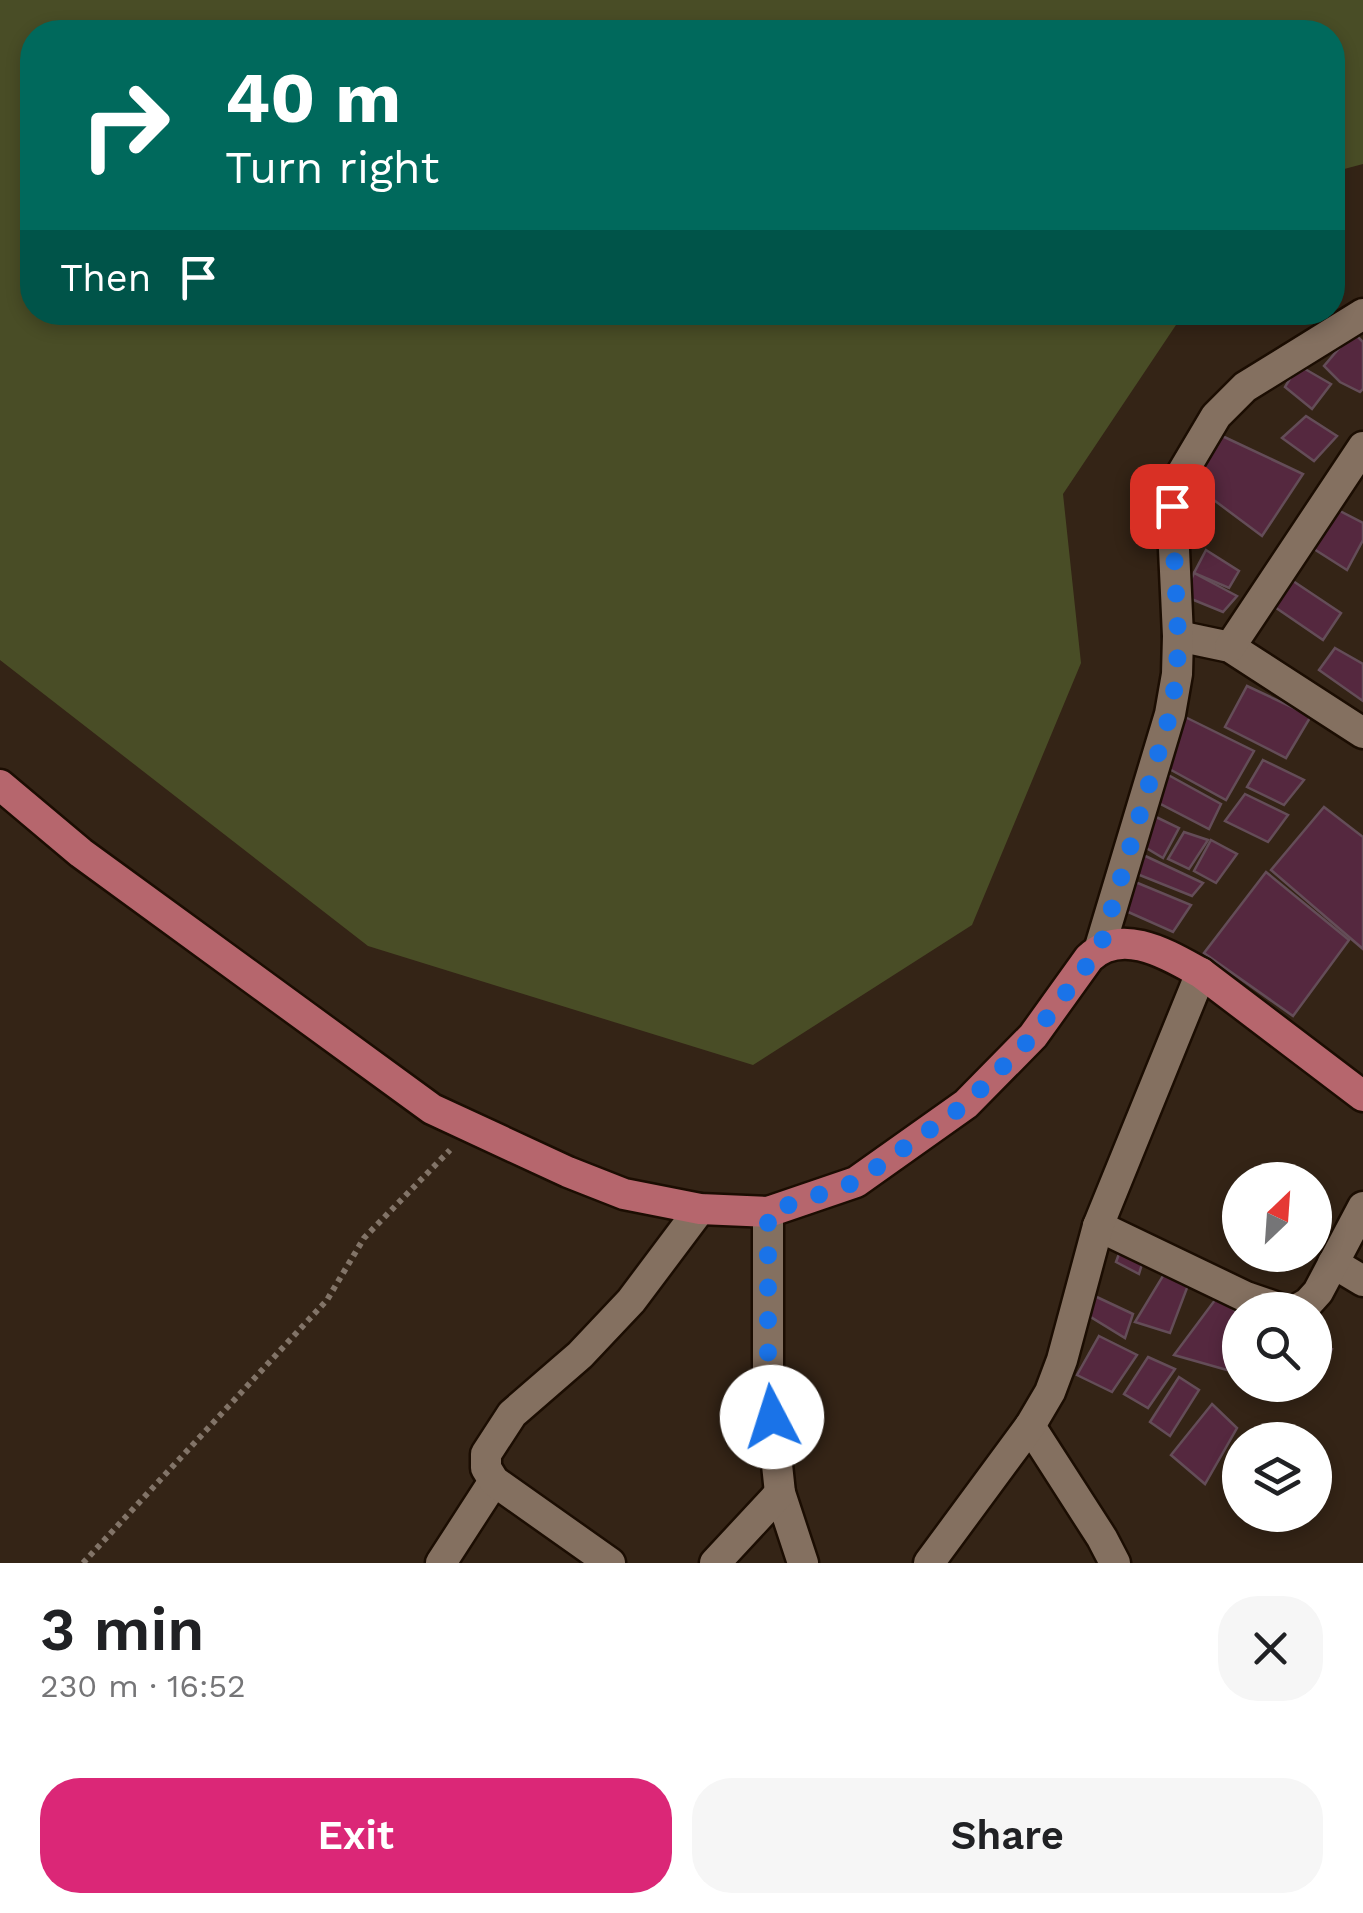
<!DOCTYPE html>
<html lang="en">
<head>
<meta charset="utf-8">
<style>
	:root { --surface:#fff; --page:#f6f6f6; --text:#202124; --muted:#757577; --accent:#db2777 }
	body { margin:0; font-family:"Work Sans",sans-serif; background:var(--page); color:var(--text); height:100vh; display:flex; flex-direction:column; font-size:38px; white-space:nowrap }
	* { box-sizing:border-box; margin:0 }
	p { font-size:32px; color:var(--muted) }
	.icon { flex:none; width:55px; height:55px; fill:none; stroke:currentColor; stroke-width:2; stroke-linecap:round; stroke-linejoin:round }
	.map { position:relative; height:1563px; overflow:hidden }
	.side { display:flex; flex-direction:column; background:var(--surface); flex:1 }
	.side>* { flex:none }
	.top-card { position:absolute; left:20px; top:20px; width:1325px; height:305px; border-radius:40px; box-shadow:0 5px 15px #0003; background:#00695c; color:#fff; overflow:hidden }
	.needle { width:65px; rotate:25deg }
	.fabs { position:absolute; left:1222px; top:1162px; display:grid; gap:20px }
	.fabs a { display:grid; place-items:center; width:110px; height:110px; border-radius:50%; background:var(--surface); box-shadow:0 5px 15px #0003; font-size:50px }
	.pin { position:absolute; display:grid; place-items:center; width:85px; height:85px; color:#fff; margin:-42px; border-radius:20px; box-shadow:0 5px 15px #0006 }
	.me { position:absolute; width:110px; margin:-55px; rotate:355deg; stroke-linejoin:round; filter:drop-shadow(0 0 8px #0008) }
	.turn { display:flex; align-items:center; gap:35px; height:210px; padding:0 40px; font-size:45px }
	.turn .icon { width:130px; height:130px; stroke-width:2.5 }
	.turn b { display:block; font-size:70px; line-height:85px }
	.then { display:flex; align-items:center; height:95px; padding:0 40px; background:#0003; gap:20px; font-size:38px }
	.round { display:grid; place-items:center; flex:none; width:105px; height:105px; border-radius:40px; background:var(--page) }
	.summary { display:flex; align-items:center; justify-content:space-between; height:170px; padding:0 40px }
	h1 { font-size:60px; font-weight:600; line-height:75px }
	.action { display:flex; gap:20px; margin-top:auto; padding:20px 40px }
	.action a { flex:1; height:115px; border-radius:40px; background:var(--accent); color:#fff; font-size:40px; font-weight:600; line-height:115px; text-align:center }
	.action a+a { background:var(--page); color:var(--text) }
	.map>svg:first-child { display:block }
</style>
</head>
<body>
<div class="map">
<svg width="1363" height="1563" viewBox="0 0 1363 1563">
	<rect width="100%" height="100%" fill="#342416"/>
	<polygon fill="#494d26" points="0,0 1363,0 1363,164 1333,172 1332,32 32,32 32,312 1184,313 1063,494 1081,663 972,925 753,1065 368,946 0,660"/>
	<g fill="#55283f" stroke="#644d58" stroke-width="2.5">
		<polygon points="1353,332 1363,342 1363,389 1360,392 1340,382 1324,366"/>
		<polygon points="1298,365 1331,384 1312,409 1285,387"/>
		<polygon points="1306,416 1337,436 1314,461 1282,438"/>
		<polygon points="1220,435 1303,474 1262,536 1187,480"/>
		<polygon points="1334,508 1363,523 1363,540 1347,570 1306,544"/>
		<polygon points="1206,550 1239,571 1229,588 1194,573"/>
		<polygon points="1194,573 1237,596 1223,612 1184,596"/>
		<polygon points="1284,575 1341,613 1323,640 1269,603"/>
		<polygon points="1335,648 1363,664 1363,701 1319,670"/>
		<polygon points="1247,686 1311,716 1286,758 1225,727"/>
		<polygon points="1177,713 1254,751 1226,800 1162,765"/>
		<polygon points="1263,760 1304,780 1284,805 1247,787"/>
		<polygon points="1161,771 1221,804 1209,829 1153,800"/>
		<polygon points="1245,794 1288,815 1268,842 1225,821"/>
		<polygon points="1324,807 1363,837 1363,949 1271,870"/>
		<polygon points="1154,816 1179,828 1163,858 1138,843"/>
		<polygon points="1184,832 1208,840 1189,869 1168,859"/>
		<polygon points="1211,840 1237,854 1216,883 1194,871"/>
		<polygon points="1139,853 1203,883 1192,896 1132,872"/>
		<polygon points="1266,872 1349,940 1293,1016 1204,953"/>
		<polygon points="1128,879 1191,905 1173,932 1117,907"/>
		<polygon points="1123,1243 1145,1254 1139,1274 1116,1262"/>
		<polygon points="1169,1266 1190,1280 1170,1333 1135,1322"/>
		<polygon points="1084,1291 1133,1314 1125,1338 1081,1311"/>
		<polygon points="1218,1296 1240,1315 1240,1348 1227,1370 1174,1355"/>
		<polygon points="1099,1336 1137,1355 1112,1392 1077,1375"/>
		<polygon points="1315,1341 1332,1349 1315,1381"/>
		<polygon points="1148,1357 1175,1369 1148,1408 1124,1394"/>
		<polygon points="1179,1377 1199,1390 1170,1436 1150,1422"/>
		<polygon points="1212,1404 1237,1428 1205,1484 1171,1455"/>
		<polygon points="1261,1430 1281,1440 1257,1440"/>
	</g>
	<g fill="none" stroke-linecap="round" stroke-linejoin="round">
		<defs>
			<g id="minor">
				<polyline points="1178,636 1230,647 1363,733"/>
				<polyline points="1230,647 1363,447"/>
				<polyline points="1100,947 1170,714 1177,674 1178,636 1172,506 1181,475 1216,416 1245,387 1363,314"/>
				<polyline points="768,1212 768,1379 780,1493 803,1563"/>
				<polyline points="1098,1226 1246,1297 1284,1310"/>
				<polyline points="1333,1263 1363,1281"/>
				<polyline points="1296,1310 1308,1303 1318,1292 1363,1207"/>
				<polyline points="1030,1426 1102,1538 1115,1563"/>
				<polyline points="441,1563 494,1481"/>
				<polyline points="610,1563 494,1481 486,1468 486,1454 512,1414 580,1355 631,1301 700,1209"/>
				<polyline points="715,1563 780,1493"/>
				<polyline points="929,1563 1030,1426 1050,1392 1062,1360 1098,1226 1201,973"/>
			</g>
			<path id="major" d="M0,785l81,68 351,256 136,63 56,22 76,15 68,3 88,-30 110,-78 67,-68 56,-78c33,-32 79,-3 112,15l162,123"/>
		</defs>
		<use href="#minor" stroke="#1b0d02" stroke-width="35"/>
		<use href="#major" stroke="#1b0d02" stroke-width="35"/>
		<polyline stroke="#827468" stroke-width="6" stroke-dasharray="5 5" stroke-linecap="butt" points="83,1563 327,1300 364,1238 450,1150"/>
		<use href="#minor" stroke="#847060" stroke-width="30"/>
		<use href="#major" stroke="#b6666d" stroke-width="30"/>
	</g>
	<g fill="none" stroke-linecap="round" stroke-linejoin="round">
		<polyline stroke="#1a73e8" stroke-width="18" stroke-dasharray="0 32.4" points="772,1417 768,1379 768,1212 856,1182 966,1104 1033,1036 1100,948 1170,714 1177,674 1178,636 1172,506"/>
	</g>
</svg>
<div class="fabs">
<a><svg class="needle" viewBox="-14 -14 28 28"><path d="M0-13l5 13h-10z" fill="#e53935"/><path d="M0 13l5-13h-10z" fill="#757577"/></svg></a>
<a><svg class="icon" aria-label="search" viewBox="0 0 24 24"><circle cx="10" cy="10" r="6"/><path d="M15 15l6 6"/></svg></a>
<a><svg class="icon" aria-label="layers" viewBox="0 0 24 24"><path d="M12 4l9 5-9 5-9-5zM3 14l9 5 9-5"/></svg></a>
</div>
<div class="pin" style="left:1172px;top:506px;background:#d93025"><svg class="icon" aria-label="arrive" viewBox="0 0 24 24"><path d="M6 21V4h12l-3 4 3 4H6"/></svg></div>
<svg class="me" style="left:772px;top:1417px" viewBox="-20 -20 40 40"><circle r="19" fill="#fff"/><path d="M0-13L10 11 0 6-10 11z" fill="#1a73e8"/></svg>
<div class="top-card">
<div class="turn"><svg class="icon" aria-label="right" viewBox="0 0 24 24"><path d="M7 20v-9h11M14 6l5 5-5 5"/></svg><div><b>40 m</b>Turn right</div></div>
<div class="then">Then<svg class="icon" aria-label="arrive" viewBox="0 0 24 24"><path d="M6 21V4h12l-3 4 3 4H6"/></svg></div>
</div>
</div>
<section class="side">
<div class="summary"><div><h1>3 min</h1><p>230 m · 16:52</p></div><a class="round"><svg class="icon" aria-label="close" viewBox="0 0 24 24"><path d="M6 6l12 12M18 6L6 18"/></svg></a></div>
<div class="action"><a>Exit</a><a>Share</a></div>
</section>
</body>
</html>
